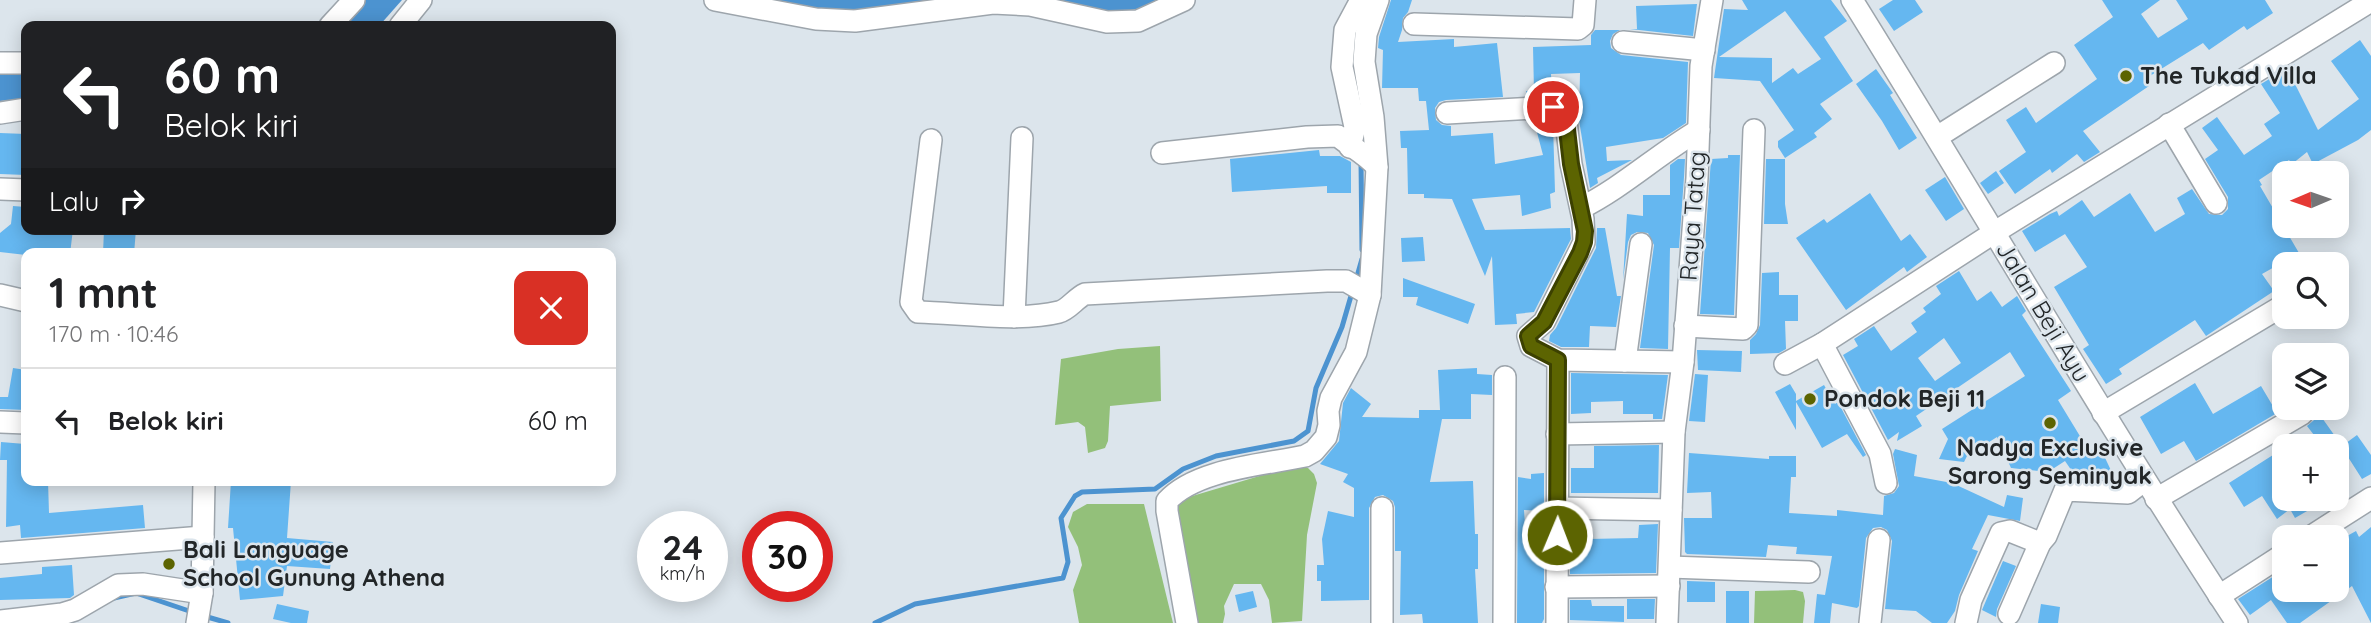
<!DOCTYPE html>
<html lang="id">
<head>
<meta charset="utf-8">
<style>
	:root { --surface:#fff; --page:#f2f2f2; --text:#202124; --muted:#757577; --line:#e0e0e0 }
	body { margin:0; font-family:Quicksand,sans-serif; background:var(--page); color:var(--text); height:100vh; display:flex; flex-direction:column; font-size:26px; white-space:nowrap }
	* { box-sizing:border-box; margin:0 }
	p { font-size:23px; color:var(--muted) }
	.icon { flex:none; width:38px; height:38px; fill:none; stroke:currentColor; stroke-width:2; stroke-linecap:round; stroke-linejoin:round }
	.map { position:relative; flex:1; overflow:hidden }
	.sheet { position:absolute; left:21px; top:248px; width:595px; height:238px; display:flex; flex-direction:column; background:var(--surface); border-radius:14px; box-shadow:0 4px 18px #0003 }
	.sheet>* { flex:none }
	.hud { position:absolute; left:21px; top:21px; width:595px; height:214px; border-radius:14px; box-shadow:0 4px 18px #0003; background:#202124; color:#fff; overflow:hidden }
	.needle { width:46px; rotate:268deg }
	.buttons { position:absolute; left:2272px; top:161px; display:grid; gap:14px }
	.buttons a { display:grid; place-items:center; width:77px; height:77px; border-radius:14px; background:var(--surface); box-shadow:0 4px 18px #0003; font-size:35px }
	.speed { position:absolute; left:637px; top:511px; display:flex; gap:14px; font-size:35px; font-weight:700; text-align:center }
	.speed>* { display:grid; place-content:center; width:91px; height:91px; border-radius:50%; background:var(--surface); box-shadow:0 4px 18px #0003; line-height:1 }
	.speed small { font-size:18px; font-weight:400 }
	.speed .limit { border:10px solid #d22; background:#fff; color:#111 }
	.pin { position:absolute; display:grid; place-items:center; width:60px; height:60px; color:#fff; margin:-30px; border:4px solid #fff; border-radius:50%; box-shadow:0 2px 7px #0007 }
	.me { position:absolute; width:77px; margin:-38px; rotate:1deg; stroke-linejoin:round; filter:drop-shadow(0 0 5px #0008) }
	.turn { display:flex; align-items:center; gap:24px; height:147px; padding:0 28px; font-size:32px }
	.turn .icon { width:91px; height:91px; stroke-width:2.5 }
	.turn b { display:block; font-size:49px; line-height:60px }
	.then { display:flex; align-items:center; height:66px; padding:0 28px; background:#0003; gap:14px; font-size:26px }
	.round { display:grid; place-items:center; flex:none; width:74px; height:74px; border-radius:14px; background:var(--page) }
	.head { display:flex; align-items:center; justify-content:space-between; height:119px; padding:0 28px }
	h1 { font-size:42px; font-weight:700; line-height:52px }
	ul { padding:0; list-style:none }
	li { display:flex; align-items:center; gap:21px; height:105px; padding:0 28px; border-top:2px solid var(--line) }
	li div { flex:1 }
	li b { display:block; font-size:26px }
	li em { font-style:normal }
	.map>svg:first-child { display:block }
</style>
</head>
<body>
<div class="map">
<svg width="2371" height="623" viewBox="0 0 2371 623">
	<rect width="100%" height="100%" fill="#dce5ec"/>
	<g fill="#93c07a">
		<polygon points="1160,346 1161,401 1110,406 1108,441 1105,448 1088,453 1085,427 1078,422 1055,425 1061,359 1118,349"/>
		<polygon points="1300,468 1308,468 1314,474 1317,483 1307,535 1302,621 1272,623 1269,600 1261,584 1234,584 1224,606 1225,614 1223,623 1194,623 1174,509 1179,500 1273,472"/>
		<polygon points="1087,504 1144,504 1173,623 1079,623 1073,590 1082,565 1078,547 1068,527 1073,512"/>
		<polygon points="1795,590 1803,592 1805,601 1803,623 1754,623 1755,591"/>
	</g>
	<g fill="#4c93d0">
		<polygon points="361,0 402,0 379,26 338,26"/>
		<polygon points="749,0 962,0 831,14"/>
		<path d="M1028,0h137c-44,21 -92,7 -137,0z"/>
		<polygon points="0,66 26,66 26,99 0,101"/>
	</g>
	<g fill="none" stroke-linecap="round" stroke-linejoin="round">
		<g stroke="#4c93d0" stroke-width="5">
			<polyline points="1361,161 1362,250"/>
			<polyline points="1356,280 1362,259"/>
			<polyline points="114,598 136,593 195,613"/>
			<polyline points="204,616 228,623"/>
			<polyline points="875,623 915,604 1063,578 1068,562 1061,518 1075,496 1082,492 1155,489 1183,469 1216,456 1294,441 1308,431 1316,388 1342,327 1353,289"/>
		</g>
	</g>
	<g fill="#65b7f0" fill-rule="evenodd">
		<polygon points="1391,0 1412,0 1408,12 1403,18 1402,30 1398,42 1454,39 1454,47 1497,43 1503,97 1446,100 1439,102 1435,108 1436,120 1442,125 1451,126 1451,136 1493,133 1495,164 1543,155 1534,121 1550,120 1553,124 1555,192 1550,194 1551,208 1522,216 1520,195 1472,199 1485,230 1570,228 1571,239 1534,312 1516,314 1517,324 1495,325 1492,256 1485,276 1452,199 1424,198 1424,194 1408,194 1407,148 1401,148 1400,131 1429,130 1426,101 1419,101 1418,88 1382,88 1383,50 1378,48 1379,37"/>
		<path d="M1742,0h89l16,21 -23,16 29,44 -33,23 12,15 -18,14 3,4 -32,21 -7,-11v-6l16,-11 -34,-49 -46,-3 10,-69 24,1zM1785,11l36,48 -23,15 -5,-6 -21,15v-25l-53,-1z"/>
		<polygon points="1893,0 1915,0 1923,12 1894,31 1879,9"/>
		<polygon points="2102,0 2160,0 2141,14 2158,38 2188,19 2176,0 2265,0 2273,13 2247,30 2244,26 2209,50 2203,43 2145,79 2149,86 2083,131 2100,152 2084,162 2077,154 2052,173 2050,169 2015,194 1999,171 2026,152 2006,120 2026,107 2036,123 2097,79 2074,45 2113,17"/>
		<polygon points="1697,4 1693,36 1630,29 1637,29 1636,6"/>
		<polygon points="1595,30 1620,30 1613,34 1610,41 1611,48 1621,55 1688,62 1686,123 1663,138 1606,147 1607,161 1632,160 1597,178 1598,183 1590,188 1579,120 1580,73 1551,74 1552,94 1527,95 1526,91 1534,91 1533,47 1591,45 1591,35"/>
		<polygon points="2360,40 2371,56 2371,130 2358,140 2313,164 2307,152 2292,164 2289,160 2259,180 2262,185 2260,186 2299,253 2262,274 2274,291 2206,336 2195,320 2119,369 2122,374 2106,384 2083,349 2089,345 2054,287 2087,267 2065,234 2035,252 2022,231 2050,214 2057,211 2059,216 2082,200 2094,217 2130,193 2155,232 2185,214 2177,198 2192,189 2209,214 2222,215 2228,209 2228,197 2205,159 2218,150 2202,128 2217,117 2244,155 2272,136 2264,124 2280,113 2261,84 2294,64 2303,79 2295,84 2318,130 2359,99 2331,61"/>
		<polygon points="1876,69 1893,93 1890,95 1917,138 1899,150 1882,121 1856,84"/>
		<polygon points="0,133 26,134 26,175 0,174"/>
		<polygon points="1319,150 1320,156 1340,156 1351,162 1351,193 1327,193 1327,186 1232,192 1230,159"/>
		<polygon points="1728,155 1740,155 1734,315 1700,314 1711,159 1728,158"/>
		<polygon points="1678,159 1685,159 1684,177 1679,248 1670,248 1668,349 1640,348 1654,245 1648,233 1637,232 1631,235 1628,242 1623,280 1627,214 1643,216 1643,195 1670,195 1670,165"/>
		<polygon points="1766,159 1785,159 1785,204 1788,224 1764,224"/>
		<polygon points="1996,171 2004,183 1988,194 1980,183"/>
		<polygon points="1945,177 1964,209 1946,221 1925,190"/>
		<polygon points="1870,193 1901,241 1910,234 1927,257 1907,272 1904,267 1846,310 1796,238 1824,219 1827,223"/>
		<polygon points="13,206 26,207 26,229 73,229 70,254 26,255 0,252 0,233 11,224"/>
		<polygon points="1597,228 1605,228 1617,296 1621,296 1616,327 1590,326 1589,347 1561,347 1549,341 1550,335 1556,328 1596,248"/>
		<polygon points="104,229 136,229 134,254 103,254"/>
		<polygon points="1423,237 1425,261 1402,262 1401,238"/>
		<path d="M1959,271l18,30 14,-10 11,16 15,-11 9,15 -4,4 49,76 -13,9 31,51 10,-6 16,34 -39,-2 -11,-16 -17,11 -37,-4 -14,-31 -30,19 -3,6 -25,-3 9,-20 -6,-10 83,-53 -15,-24 -94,64 6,10 -25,15 2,-9 -11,8 -45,-85 15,-9 -4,-7 20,-13 17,25 26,-19 -6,-9 15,-11 -3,-4 18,-14 -5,-8zM1944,338l17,25 -26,18 -17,-23z"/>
		<polygon points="1779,272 1779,295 1798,295 1798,321 1785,321 1786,349 1779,353 1750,354 1750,340 1756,334 1760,325 1762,273"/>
		<polygon points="1403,278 1475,304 1468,324 1416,305 1418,297 1403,297"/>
		<polygon points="1697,350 1742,351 1741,372 1698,370"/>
		<polygon points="13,368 26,370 26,410 0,409 0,397 8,397"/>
		<polygon points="1477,368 1477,374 1492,375 1492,395 1471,394 1471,419 1442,419 1430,482 1473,481 1475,534 1478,534 1478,569 1475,569 1478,623 1423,623 1422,614 1400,615 1401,551 1395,551 1395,507 1393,501 1383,495 1375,497 1369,508 1369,600 1321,601 1321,581 1317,581 1317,565 1324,565 1322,539 1328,511 1354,517 1354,488 1343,482 1348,474 1320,464 1339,441 1343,403 1351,388 1371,404 1362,417 1419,418 1419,410 1440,410 1438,370"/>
		<polygon points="1571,373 1668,375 1662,419 1653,419 1653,414 1623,414 1623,401 1591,402 1591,413 1571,414"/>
		<polygon points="1695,374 1708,375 1705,422 1689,421"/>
		<polygon points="2195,383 2213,414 2261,386 2277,413 2196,461 2184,441 2161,454 2140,417"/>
		<polygon points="1790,384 1796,394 1796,401 1824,385 1835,404 1838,402 1866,455 1863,457 1847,434 1822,448 1796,402 1796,430 1775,392"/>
		<polygon points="2320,415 2342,446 2357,435 2371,455 2371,474 2362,479 2341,446 2300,446 2314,435 2307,426"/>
		<polygon points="1,442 25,444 22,473 24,473 24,481 48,481 49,513 143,505 145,528 21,538 20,525 6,527 7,460 0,460"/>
		<polygon points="1659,445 1658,493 1571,493 1571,468 1594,468 1594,446"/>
		<polygon points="2284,448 2284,499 2328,499 2295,518 2290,509 2277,519 2262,496 2244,507 2229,483"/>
		<polygon points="1895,449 1917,455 1914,476 1952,483 2004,507 2007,495 2023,498 2020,521 1988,515 1972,549 1978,551 1959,595 1955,611 1947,623 1932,623 1916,611 1885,609 1892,541 1887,530 1881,527 1873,528 1866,538 1859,606 1857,608 1832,603 1830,623 1814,623 1817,594 1825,595 1832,556 1796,554 1797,547 1768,545 1766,557 1687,554 1685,552 1684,518 1712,518 1711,492 1687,493 1689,453 1769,459 1769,456 1796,456 1796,477 1791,477 1789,513 1837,516 1837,510 1883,515 1884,496 1894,493 1899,486 1893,454"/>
		<polygon points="1544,473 1544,511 1524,510 1526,540 1544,539 1544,619 1542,623 1517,623 1518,477 1531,479 1531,474"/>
		<polygon points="231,481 291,481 287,538 333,542 330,569 287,566 283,596 240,600 233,528 228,528"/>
		<polygon points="1658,524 1656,573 1570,574 1570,552 1589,551 1588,539 1638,538 1639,525"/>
		<polygon points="2371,527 2371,623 2352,586 2300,623 2287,623 2271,600 2250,615 2238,599 2282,571 2284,574 2284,590 2336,590 2336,557 2344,552 2338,541 2356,531 2359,537"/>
		<polygon points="2003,561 2016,566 1997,609 1996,617 1982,610"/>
		<polygon points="72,565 74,595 70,598 0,600 0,578 42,574 42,567"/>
		<polygon points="1687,581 1715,582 1715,602 1687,602"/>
		<polygon points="1253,591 1257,607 1239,612 1235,595"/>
		<rect x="1726" y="591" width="23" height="32"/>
		<polygon points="1627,599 1655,599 1654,619 1627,619"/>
		<polygon points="1570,600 1591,600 1592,606 1624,606 1624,622 1570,620"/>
		<polygon points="277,604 309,611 307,623 291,623 273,619"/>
		<polygon points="2041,604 2060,607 2058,623 2038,623"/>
	</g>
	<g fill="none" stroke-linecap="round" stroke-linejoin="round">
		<defs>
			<g id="minor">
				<polyline points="715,0 816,19 855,21 993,3 1030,5 1107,22 1138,21 1184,0"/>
				<path d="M1852,0c129,207 251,419 385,623"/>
				<polyline points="1414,24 1578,29 1583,25 1585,0"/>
				<polyline points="330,26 354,0"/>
				<polyline points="400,26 421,0"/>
				<polyline points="1623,42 1704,50"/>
				<polyline points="0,63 26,63"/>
				<polyline points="0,113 26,109"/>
				<polyline points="1447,113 1553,107 1562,112 1566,121 1571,164 1583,219 1584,242 1544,322 1528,336 1531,346 1558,360 1683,362"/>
				<polyline points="2169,124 2216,203"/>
				<polyline points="1937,137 2054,63"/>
				<path d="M931,140l-20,162 7,10c42,1 101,10 141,0 9,-2 17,-14 26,-18l242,-13h19l24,14"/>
				<polyline points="1350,147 1355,127 1342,67 1345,30 1361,0"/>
				<path d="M1162,153l145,-16 31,-1c13,11 28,18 39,31"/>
				<polyline points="0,189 26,190"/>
				<path d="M1581,208c42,-21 77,-54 118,-78"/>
				<polyline points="0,295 26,301"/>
				<polyline points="1014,317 1022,138"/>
				<polyline points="1685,326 1743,329 1747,325 1754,130"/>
				<polyline points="1822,344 1880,454 1886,483"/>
				<polyline points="1625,361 1641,244"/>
				<polyline points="1785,364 1822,344 1995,232 2371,1"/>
				<polyline points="2103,413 2284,305"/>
				<polyline points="0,422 26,423"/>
				<polyline points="1557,434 1674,432"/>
				<polyline points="2156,499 2302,414"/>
				<polyline points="1557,508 1671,510"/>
				<polyline points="2310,537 2371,498"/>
				<polyline points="0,553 203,537"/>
				<polyline points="1670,567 1809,572"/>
				<polyline points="1556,587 1669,586"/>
				<polyline points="2219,596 2284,554"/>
				<polyline points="2009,614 2040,543"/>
				<polyline points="0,621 62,614 75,610 118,585 143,584 202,593"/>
				<polyline points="197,623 202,593 204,481"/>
				<path d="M1187,623l-20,-112v-10c29,-32 96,-36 138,-45l9,-5 12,-14 3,-12 -1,-14 3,-13 25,-46 14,-57 7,-128 -4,-50 -9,-55 2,-28 12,-34"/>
				<polyline points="1382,623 1382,508"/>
				<polyline points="1504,623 1505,377"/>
				<polyline points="1557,623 1558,360"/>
				<polyline points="1667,623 1674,432 1683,362 1697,178 1701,66 1712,0"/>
				<polyline points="1870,623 1879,540"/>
				<polyline points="1966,623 1971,600 2001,533 2010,531 2040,543 2046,536 2065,490 2128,493 2145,480"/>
			</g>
		</defs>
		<use href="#minor" stroke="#9da5ac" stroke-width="24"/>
		<use href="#minor" stroke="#fff" stroke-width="21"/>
	</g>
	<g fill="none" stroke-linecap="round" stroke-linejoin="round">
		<defs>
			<polyline id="route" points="1553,107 1562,112 1566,121 1571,164 1585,231 1584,242 1580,253 1544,322 1528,336 1531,346 1558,360 1557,535"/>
		</defs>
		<use href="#route" stroke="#3c4101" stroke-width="18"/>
		<use href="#route" stroke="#5c6401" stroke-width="12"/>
	</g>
	<g fill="#5c6401" stroke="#dce5ec" stroke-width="2.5">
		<circle cx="2126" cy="76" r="7"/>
		<circle cx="1810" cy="399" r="7"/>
		<circle cx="2050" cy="423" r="7"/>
		<circle cx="169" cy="564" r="7"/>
	</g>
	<g text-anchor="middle" stroke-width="5" stroke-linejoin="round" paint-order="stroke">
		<g font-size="24" font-weight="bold" fill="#222628" stroke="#dce5ec" text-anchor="start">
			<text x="2140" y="84">The Tukad Villa</text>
			<text x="1824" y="407">Pondok Beji 11</text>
			<text x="2050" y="456" text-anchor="middle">Nadya Exclusive<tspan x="2050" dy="28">Sarong Seminyak</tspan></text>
			<text x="183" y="558">Bali Language<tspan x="183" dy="28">School Gunung Athena</tspan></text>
		</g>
		<g font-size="24" fill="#222628" stroke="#dce5ec">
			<text transform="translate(1693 216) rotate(-86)" y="8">Raya Tatag</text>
			<text transform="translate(2043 312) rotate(59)" y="8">Jalan Beji Ayu</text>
		</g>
	</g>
</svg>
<div class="buttons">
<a><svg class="needle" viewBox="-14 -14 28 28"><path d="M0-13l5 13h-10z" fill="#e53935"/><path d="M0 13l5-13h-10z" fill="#757577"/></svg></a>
<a><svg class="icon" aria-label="search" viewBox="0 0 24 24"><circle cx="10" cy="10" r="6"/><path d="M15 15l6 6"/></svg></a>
<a><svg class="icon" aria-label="layers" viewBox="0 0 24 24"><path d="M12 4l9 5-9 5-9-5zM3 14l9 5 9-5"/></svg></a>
<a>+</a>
<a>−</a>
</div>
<div class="speed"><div>24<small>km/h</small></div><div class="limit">30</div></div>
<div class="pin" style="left:1553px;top:107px;background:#d93025"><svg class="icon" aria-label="arrive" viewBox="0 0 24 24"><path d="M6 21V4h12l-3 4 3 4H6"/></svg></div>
<svg class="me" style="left:1557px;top:535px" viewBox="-20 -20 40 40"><circle r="17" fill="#5c6401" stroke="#fff" stroke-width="3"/><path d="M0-11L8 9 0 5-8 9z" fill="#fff"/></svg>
<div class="hud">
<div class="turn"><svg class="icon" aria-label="left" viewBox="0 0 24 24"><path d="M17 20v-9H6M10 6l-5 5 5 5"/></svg><div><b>60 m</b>Belok kiri</div></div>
<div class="then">Lalu<svg class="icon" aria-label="right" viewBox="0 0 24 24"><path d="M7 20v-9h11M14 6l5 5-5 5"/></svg></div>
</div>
<section class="sheet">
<div class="head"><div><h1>1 mnt</h1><p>170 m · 10:46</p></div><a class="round" style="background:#d93025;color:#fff"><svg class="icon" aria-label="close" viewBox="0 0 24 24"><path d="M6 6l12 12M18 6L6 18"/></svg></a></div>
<ul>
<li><svg class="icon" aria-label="left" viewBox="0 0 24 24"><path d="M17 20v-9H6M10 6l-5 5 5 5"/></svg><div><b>Belok kiri</b></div><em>60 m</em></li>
</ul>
</section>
</div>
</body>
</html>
